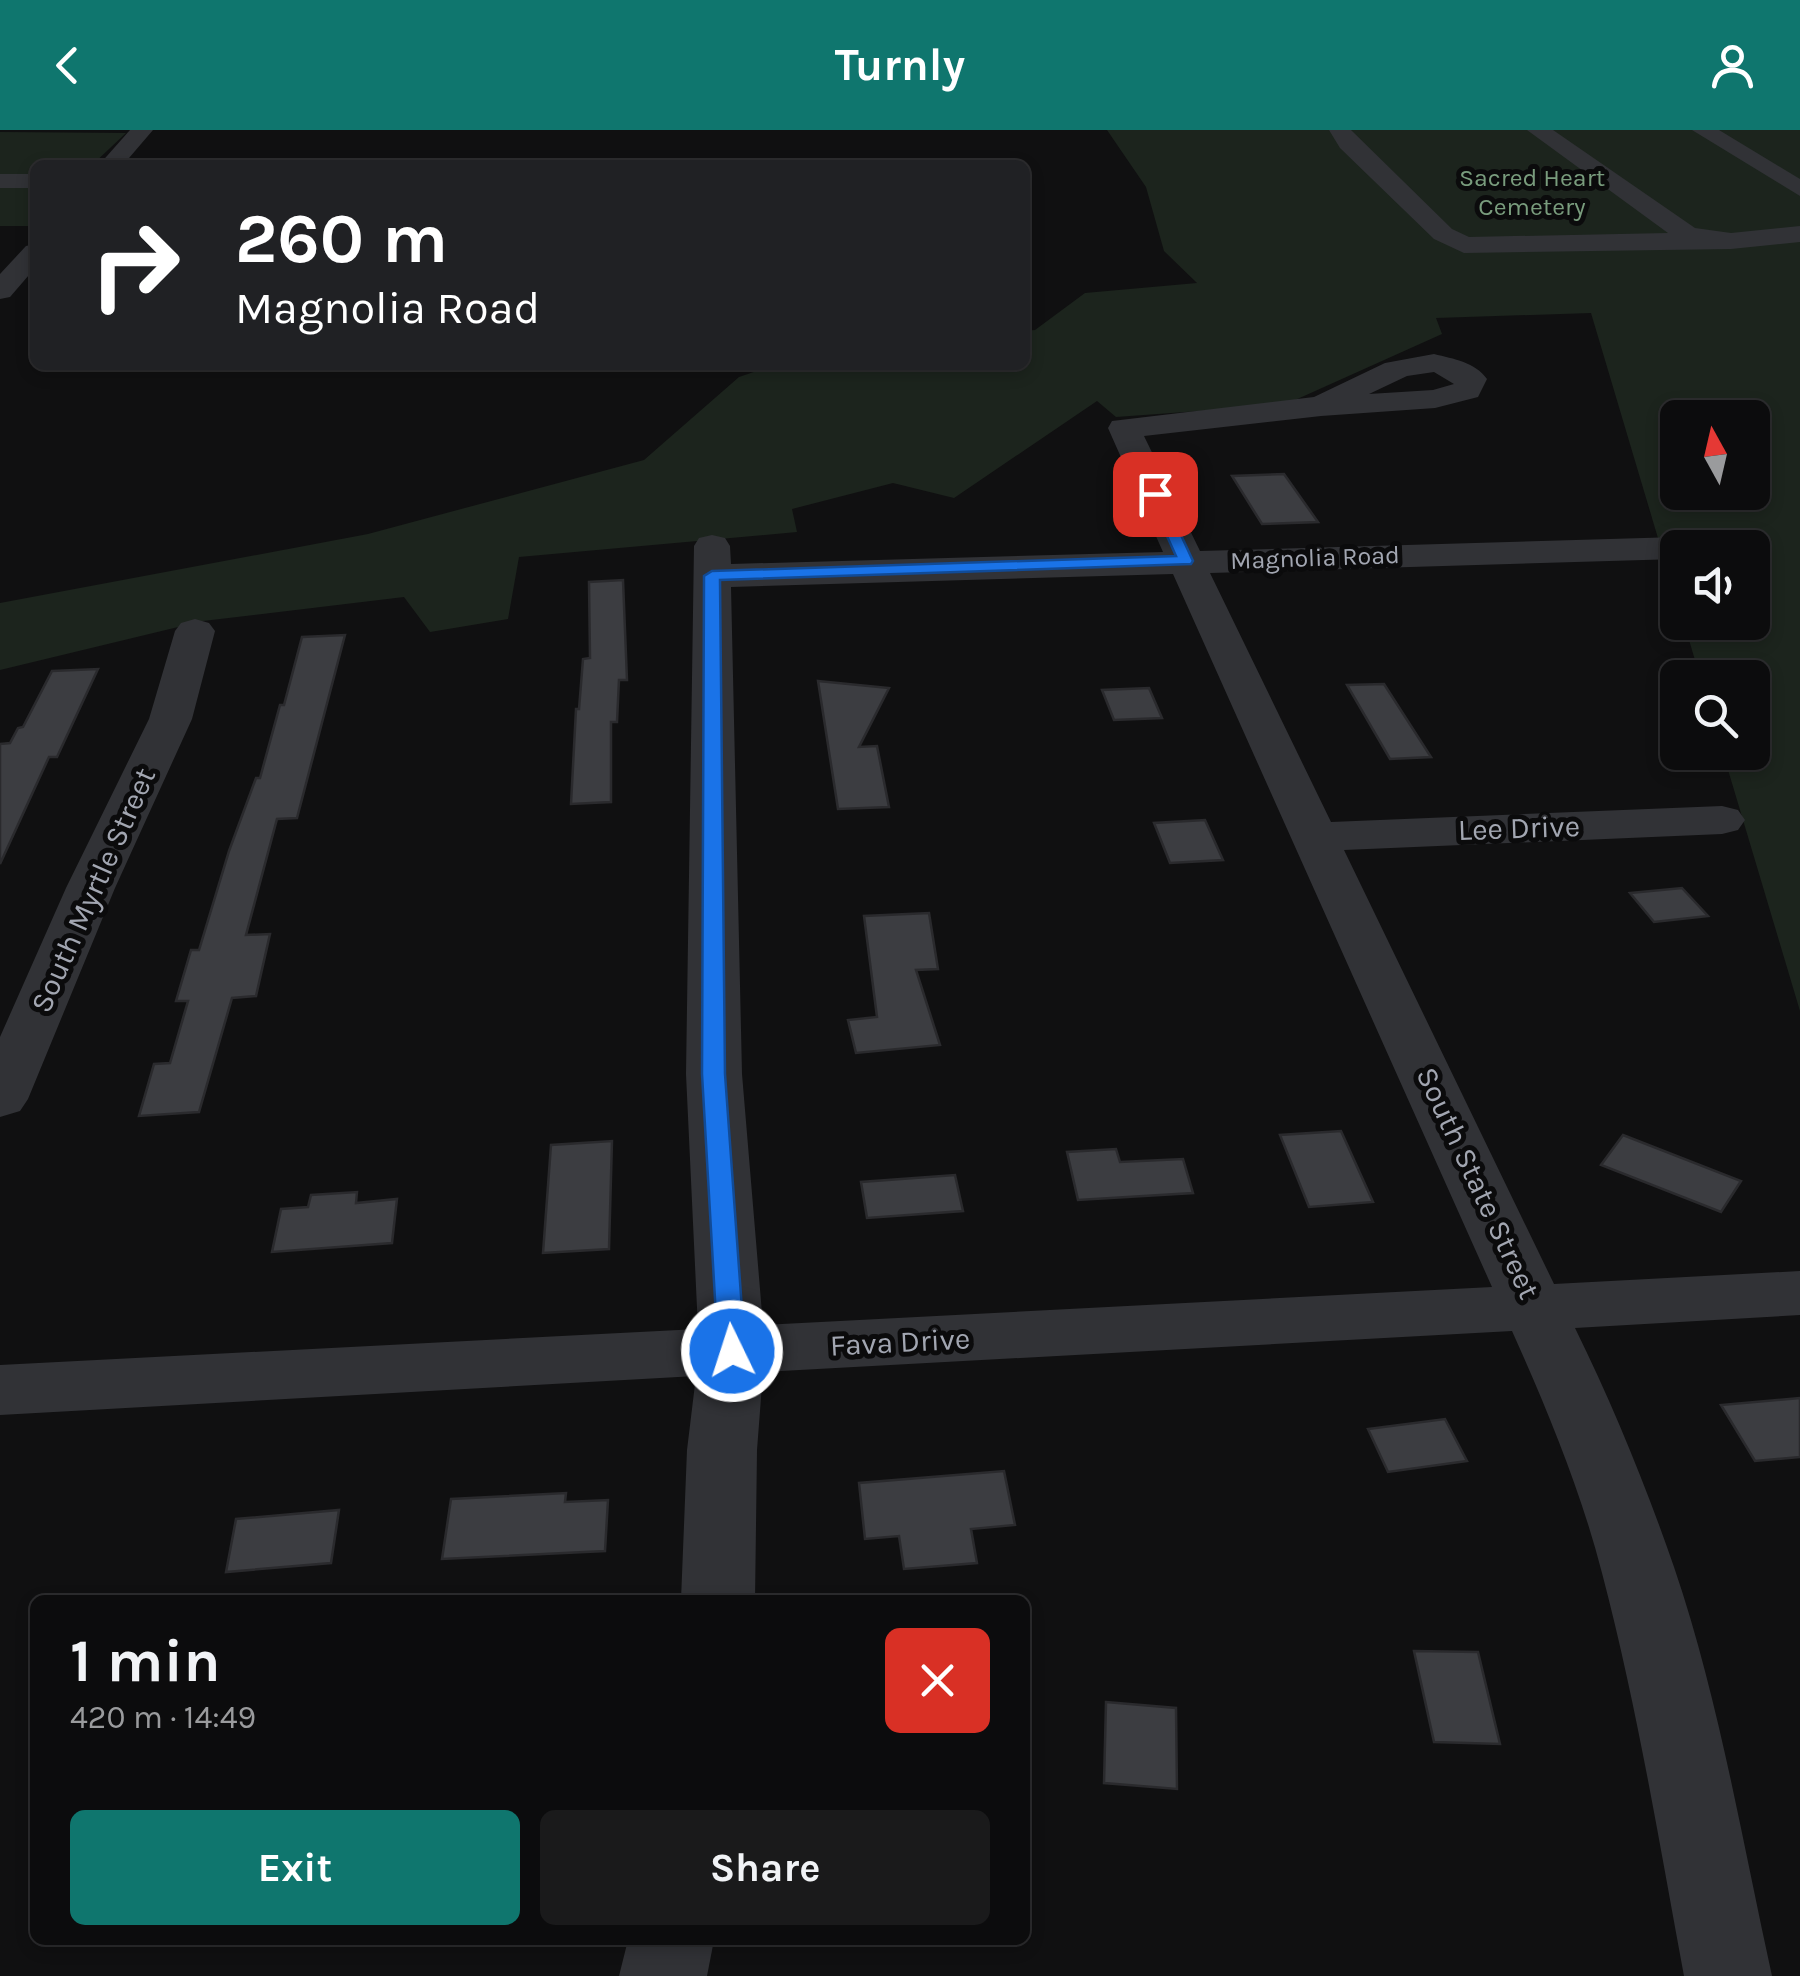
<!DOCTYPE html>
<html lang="en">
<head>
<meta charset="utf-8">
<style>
	:root { --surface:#0c0c0d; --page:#1a1a1b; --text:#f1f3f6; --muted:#9a9b9d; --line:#2c2c2e; --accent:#0f766e }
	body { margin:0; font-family:Karla,sans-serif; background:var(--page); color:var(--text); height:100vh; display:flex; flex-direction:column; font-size:38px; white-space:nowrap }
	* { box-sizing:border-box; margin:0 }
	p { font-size:32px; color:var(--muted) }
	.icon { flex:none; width:55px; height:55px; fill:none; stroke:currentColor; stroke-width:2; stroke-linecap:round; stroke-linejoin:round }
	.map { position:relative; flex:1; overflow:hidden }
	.side { position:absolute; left:30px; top:1465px; width:1000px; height:350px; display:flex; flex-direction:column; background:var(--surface); border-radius:15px; box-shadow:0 5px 15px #0003,0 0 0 2px var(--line) }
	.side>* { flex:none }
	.guide { position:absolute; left:30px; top:30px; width:1000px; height:210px; border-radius:15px; box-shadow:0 5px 15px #0003,0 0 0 2px var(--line); background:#202124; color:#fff; overflow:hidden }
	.needle { width:65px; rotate:352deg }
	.tools { position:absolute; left:1660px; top:270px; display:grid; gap:20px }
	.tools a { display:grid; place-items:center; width:110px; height:110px; border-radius:15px; background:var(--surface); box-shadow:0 5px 15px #0003,0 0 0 2px var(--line); font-size:50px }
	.pin { position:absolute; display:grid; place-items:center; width:85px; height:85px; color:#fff; margin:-42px; border-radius:20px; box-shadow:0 5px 15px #0006 }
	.me { position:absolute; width:110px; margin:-55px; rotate:356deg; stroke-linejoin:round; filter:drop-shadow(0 0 8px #0008) }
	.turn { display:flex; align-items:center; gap:35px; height:210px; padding:0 40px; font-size:45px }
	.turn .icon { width:130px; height:130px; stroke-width:2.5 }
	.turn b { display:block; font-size:70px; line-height:85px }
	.round { display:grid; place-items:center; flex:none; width:105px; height:105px; border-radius:15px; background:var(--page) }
	.summary { display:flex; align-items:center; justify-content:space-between; height:170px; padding:0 40px }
	h1 { font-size:60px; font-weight:700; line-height:75px }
	.button { display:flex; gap:20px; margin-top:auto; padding:20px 40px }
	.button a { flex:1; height:115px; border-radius:15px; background:var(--accent); color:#fff; font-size:40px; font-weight:700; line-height:115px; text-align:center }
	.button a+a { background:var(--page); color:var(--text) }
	header { display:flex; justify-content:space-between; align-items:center; height:130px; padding:0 40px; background:var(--accent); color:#fff; font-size:45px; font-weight:700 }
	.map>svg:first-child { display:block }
</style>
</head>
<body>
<header><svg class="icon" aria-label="back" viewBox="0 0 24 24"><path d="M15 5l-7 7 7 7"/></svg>Turnly<svg class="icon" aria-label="person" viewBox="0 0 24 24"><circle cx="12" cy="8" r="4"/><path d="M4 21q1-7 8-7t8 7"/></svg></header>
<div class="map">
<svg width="1800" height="1846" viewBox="0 0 1800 1846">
	<rect width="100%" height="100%" fill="#101011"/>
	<g fill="#1c241d" fill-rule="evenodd">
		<path d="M1107,0h693v881l-77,-258 29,-1v-74l-52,-1 -16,-54 68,-1v-74h-74l-1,54 -86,-289 -155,5 6,16 -158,71 -168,12 -19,-16 -143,97 -61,-15 -101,26 5,23 -278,25 -11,62 -78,13 -26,-35 -201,24 -203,49v-67l368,-69 276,-74 95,-83 35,-12h251v-34l10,-1 50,-37 112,-10 -33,-32 -18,-64zM1678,288h74v74h-74z"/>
		<polygon points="0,2 126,3 92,35 35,35 35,45 0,46"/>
		<polygon points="35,54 35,96 0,96 0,56"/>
	</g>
	<g fill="#3c3d41" stroke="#2a2a2d" stroke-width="2.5">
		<polygon points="1284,344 1318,392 1262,394 1232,346"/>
		<polygon points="623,450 627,550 619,550 617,592 611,592 611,672 571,674 576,579 579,579 583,529 590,528 589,452"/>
		<polygon points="345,505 297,688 277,689 246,805 270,804 256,866 232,868 199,982 139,986 154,934 170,933 188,871 176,871 191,820 199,820 229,721 256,648 260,648 280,575 284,575 302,507"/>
		<polygon points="98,539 57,627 49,627 0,734 0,614 10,613 18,598 23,597 52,541"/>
		<polygon points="818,551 889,558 859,617 877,616 889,677 838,679"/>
		<polygon points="1384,554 1431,627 1390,629 1347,555"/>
		<polygon points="1149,558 1162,588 1114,590 1102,560"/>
		<polygon points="1205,690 1223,730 1170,733 1154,693"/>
		<polygon points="1682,758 1708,786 1654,792 1630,763"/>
		<polygon points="929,783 938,839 916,840 940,915 856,923 848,890 877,887 864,786"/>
		<polygon points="1341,1001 1373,1072 1309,1077 1280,1005"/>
		<polygon points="1623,1005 1741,1051 1721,1082 1601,1035"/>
		<polygon points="612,1011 609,1119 543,1123 551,1015"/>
		<polygon points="1116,1019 1120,1032 1183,1029 1193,1063 1078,1070 1067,1022"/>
		<polygon points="955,1045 963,1081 867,1088 861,1052"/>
		<polygon points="357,1062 356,1073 397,1069 392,1113 272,1122 281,1079 308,1077 311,1065"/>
		<polygon points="1800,1268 1800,1327 1755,1331 1721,1275"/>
		<polygon points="1445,1289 1467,1331 1388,1342 1368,1299"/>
		<polygon points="1004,1341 1015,1395 971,1399 977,1433 904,1439 899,1406 865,1409 859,1353"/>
		<polygon points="566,1363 565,1372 608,1370 605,1421 442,1429 451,1369"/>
		<polygon points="339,1380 331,1433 226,1442 236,1389"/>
		<polygon points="1414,1521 1478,1522 1500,1614 1434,1612"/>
		<polygon points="1106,1572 1176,1578 1177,1659 1104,1653"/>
	</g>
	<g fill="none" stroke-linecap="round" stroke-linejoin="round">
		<g fill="#313236" fill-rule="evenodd">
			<polygon points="130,0 153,0 123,35 99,35"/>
			<polygon points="1329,0 1351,0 1452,99 1469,107 1668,103 1527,0 1553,0 1695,98 1731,103 1800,96 1800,112 1731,119 1464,123 1434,109 1340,18"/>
			<polygon points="1692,0 1719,0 1800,49 1800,66"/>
			<rect x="0" y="44" width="35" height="14"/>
			<polygon points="35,114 35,138 10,167 0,169 0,144 26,116"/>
			<path d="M1434,224c20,5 41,8 53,25l-9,18 -43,11 -114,8 -177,20 56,115 478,-14 13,3 5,8h-18v11l-468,14 121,249 391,-16 16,4 7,10 -7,10 -16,4 -378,16 210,434 246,-13v44l-225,13c38,77 71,158 99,239 45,132 68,273 98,409h-88c-25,-135 -47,-270 -82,-403 -21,-82 -55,-164 -90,-242l-749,41 -6,78 -2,150h-74l6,-150 9,-74 -696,39v-50l698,-36 -12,-255 8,-528 5,-8 13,-3 13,3 5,8 1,18 432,-12 -55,-124 4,-7 202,-24 71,-34zM1434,242l20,12 -21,6 -64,4 38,-18zM1173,444l319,713 -729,38 -21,-251 -11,-487z"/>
			<polygon points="195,489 209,493 215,501 192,589 115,758 28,969 20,981 0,987 0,907 66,758 149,589 175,501 181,493"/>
			<polygon points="628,1810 714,1810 707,1846 619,1846"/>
		</g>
	</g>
	<polygon fill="#1a73e8" stroke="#114b97" stroke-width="2.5" points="1155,360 1162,364 1193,431 1191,434 720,450 725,944 745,1221 741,1228 722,1228 718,1221 702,944 704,446 712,441 1176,426 1148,364"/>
	<g text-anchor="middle" stroke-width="10" stroke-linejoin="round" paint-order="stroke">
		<g font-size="25" fill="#799c7d" stroke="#0b0b0c">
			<text x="1532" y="56">Sacred Heart<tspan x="1532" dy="29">Cemetery</tspan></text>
		</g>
		<g font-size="25" fill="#a2a6b1" stroke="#0b0b0c">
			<text transform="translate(1315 427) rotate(-2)" y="9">Magnolia Road</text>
		</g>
		<g font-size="30" fill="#a2a6b1" stroke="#0b0b0c">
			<text transform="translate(1519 698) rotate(-2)" y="10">Lee Drive</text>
			<text transform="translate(93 760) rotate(-66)" y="10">South Myrtle Street</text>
			<text transform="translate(1478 1053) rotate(65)" y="10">South State Street</text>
			<text transform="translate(900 1212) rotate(-3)" y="10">Fava Drive</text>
		</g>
	</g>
</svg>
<div class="tools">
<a><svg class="needle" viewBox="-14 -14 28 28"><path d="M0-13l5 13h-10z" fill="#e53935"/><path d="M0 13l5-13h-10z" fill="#9a9b9d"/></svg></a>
<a><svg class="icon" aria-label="sound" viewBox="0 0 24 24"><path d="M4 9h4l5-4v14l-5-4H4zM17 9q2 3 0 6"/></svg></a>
<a><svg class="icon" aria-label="search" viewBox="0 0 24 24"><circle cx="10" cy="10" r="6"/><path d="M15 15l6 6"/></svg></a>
</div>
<div class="pin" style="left:1155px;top:364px;background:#d93025"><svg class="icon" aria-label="arrive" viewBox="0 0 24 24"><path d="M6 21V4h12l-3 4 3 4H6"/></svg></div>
<svg class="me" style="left:732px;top:1221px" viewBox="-20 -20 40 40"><circle r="17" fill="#1a73e8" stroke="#fff" stroke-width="3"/><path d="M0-11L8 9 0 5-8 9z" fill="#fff"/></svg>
<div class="guide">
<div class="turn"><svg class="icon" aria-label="right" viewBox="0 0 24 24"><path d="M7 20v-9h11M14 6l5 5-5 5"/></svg><div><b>260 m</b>Magnolia Road</div></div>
</div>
<section class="side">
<div class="summary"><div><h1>1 min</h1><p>420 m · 14:49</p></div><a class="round" style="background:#d93025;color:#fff"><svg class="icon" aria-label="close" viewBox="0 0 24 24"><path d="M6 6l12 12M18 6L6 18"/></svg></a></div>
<div class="button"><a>Exit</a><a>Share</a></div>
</section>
</div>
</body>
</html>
